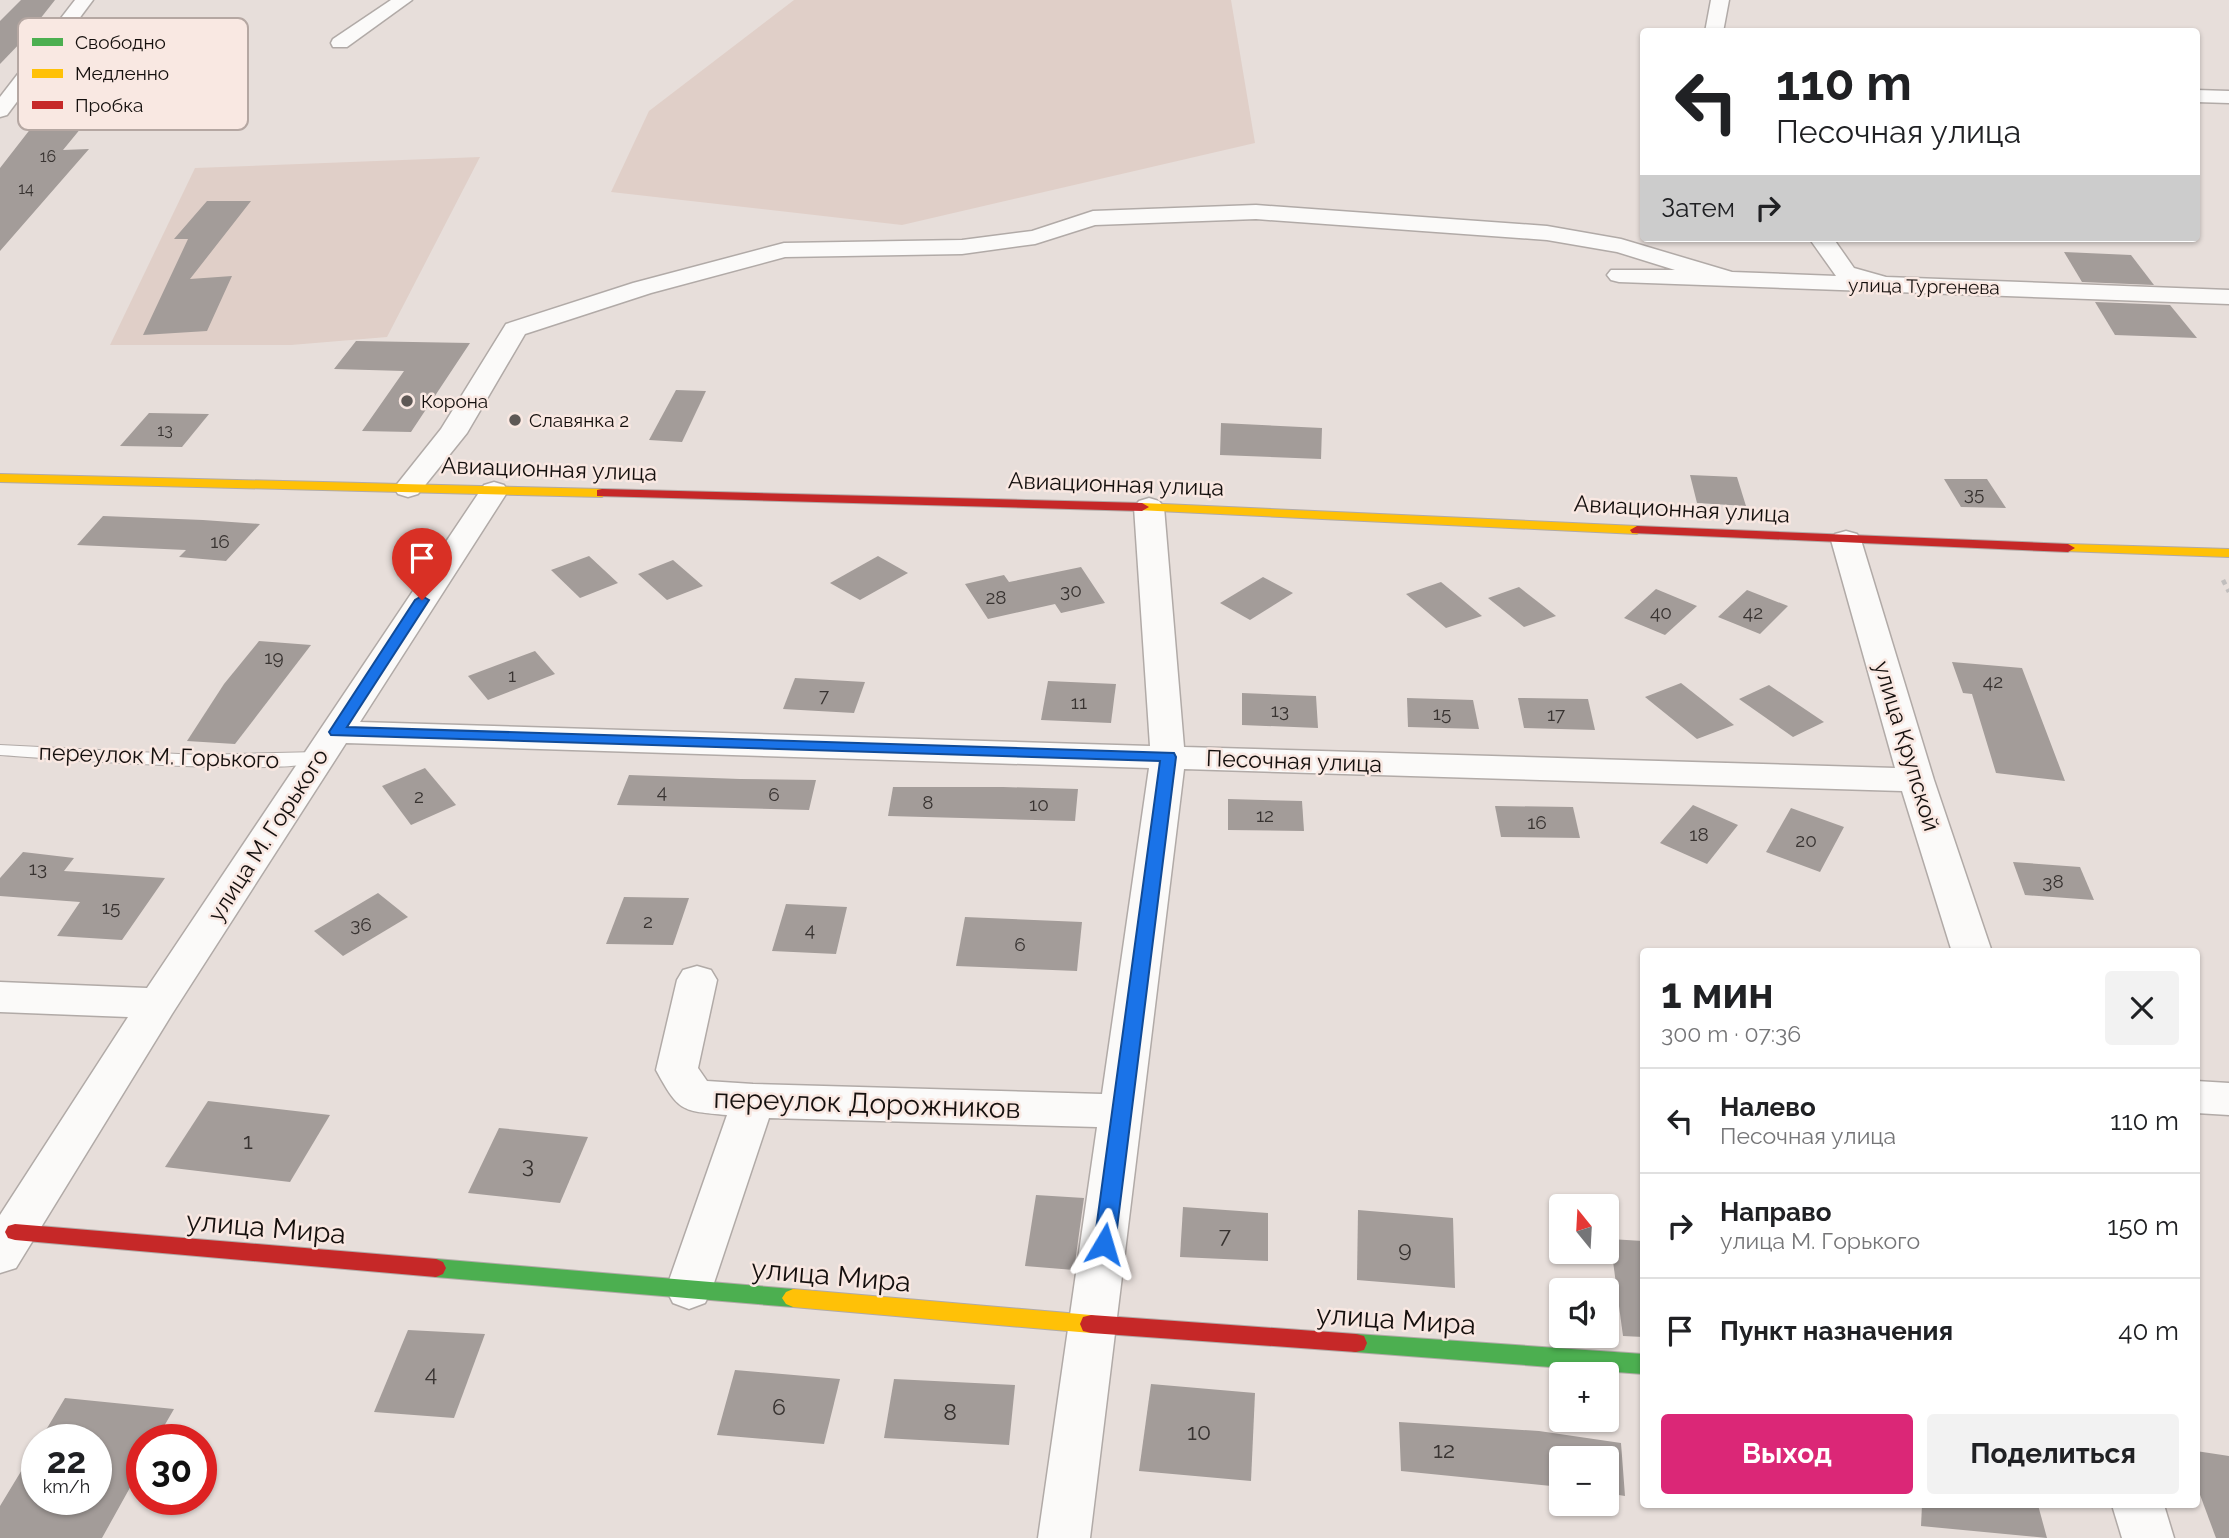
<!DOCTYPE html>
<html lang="ru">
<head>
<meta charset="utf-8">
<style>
	:root { --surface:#fff; --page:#f2f2f2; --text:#202124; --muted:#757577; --line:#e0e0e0; --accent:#db2777 }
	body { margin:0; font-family:Raleway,sans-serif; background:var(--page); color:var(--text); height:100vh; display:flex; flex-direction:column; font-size:26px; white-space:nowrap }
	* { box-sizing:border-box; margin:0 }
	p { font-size:23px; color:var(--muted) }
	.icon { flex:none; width:38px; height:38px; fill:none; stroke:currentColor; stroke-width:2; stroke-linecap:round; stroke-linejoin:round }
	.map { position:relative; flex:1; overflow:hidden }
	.panel { position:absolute; left:1640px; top:948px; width:560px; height:560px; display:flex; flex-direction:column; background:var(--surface); border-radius:7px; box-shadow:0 2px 5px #0004 }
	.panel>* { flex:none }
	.top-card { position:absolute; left:1640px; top:28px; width:560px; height:214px; border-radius:7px; box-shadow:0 2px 5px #0004; background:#fff; color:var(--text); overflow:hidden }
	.needle { width:46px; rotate:342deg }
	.controls { position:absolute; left:1549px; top:1194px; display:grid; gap:14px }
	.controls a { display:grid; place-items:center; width:70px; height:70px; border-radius:7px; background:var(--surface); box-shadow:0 2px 5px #0004; font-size:35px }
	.speed { position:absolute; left:21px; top:1424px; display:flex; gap:14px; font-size:35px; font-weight:700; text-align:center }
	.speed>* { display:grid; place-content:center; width:91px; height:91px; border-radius:50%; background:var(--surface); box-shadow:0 2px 5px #0004; line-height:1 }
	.speed small { font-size:18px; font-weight:400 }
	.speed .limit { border:10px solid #d22; background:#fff; color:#111 }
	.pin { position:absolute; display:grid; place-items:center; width:60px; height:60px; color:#fff; margin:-72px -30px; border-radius:50% 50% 50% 0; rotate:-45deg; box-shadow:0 0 7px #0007 }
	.pin .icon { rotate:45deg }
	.me { position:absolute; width:77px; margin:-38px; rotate:7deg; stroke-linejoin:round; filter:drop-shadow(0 0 5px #0008) }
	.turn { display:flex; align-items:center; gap:24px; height:147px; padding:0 21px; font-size:32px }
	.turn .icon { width:91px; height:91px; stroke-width:2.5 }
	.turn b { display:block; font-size:49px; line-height:60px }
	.then { display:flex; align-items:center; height:66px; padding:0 21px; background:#0003; gap:14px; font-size:26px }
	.round { display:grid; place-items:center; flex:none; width:74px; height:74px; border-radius:7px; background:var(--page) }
	.summary { display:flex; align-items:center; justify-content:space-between; height:119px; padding:0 21px }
	h1 { font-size:42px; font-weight:700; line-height:52px }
	.cta { display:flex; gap:14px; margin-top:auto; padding:14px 21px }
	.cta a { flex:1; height:80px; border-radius:7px; background:var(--accent); color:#fff; font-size:28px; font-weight:700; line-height:80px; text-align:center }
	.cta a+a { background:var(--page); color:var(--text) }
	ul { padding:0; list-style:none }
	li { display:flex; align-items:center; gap:21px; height:105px; padding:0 21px; border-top:2px solid var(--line) }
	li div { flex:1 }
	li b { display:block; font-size:26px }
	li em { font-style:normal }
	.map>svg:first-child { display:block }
</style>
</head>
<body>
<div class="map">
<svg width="2229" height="1538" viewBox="0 0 2229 1538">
	<rect width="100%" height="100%" fill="#e7deda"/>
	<g fill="#e0cfc8">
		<polygon points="794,0 1231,0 1255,143 902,225 611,192 649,111"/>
		<polygon points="480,157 387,337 291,345 110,345 195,168"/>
	</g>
	<g fill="#a39c99">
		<polygon points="21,0 55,0 25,38 0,64 0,21"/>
		<polygon points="132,66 63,150 89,149 0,251 0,168 49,105 72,70"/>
		<polygon points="207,201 251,201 190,279 232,276 207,331 143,335 188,239 174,239"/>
		<polygon points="2064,252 2131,255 2154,285 2082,282"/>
		<polygon points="2095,302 2170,305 2197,338 2115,335"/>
		<polygon points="356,341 470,343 411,432 362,431 404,371 334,369"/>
		<polygon points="676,390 706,391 682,442 649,440"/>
		<polygon points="149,413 209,414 182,447 120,446"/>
		<polygon points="1221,423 1322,428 1321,459 1220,455"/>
		<polygon points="1690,475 1737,477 1746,506 1697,503"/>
		<polygon points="1944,479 1987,479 2006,508 1961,507"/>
		<polygon points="103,516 203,520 260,524 226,561 179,557 186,550 77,545"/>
		<polygon points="589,556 618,583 580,598 551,570"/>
		<polygon points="878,556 908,573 860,600 830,583"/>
		<polygon points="673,560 703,586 667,600 638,574"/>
		<polygon points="1081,567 1105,603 1061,613 1055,604 988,619 965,584 1004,575 1009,582"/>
		<polygon points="1263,577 1293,593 1250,620 1220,603"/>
		<polygon points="1441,582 1482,616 1446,628 1406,594"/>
		<polygon points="1519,587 1556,616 1524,627 1488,598"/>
		<polygon points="1656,589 1697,606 1665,635 1624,618"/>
		<polygon points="1747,590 1788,606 1760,634 1718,617"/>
		<polygon points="259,641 311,645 235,744 187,741 224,684"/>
		<polygon points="535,651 555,674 488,700 468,676"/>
		<polygon points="1952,662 2022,668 2065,781 1996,773 1972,694 1963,693"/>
		<polygon points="795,678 865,682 854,713 783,709"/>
		<polygon points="1048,681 1116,684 1111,723 1041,720"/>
		<polygon points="1681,683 1734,725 1697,739 1645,697"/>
		<polygon points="1769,685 1824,722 1793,737 1739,699"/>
		<polygon points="1242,693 1316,696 1318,728 1242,725"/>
		<polygon points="1407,698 1473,700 1479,729 1408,727"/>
		<polygon points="1518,698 1588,699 1595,730 1524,728"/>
		<polygon points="425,768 456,805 411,825 382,786"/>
		<polygon points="629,775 740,779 816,780 809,810 617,805"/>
		<polygon points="893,787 1003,787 1078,789 1075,821 888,816"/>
		<polygon points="1228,799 1302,801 1304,831 1228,830"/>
		<polygon points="1693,805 1738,825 1707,864 1660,843"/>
		<polygon points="1495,806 1573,807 1580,838 1501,837"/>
		<polygon points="1791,808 1844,827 1820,872 1766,852"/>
		<polygon points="23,852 74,858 64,871 165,878 122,940 57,936 80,902 0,896 0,878"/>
		<polygon points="2013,862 2080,867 2094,900 2025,895"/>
		<polygon points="378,893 408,917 343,956 314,931"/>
		<polygon points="624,897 689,898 673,945 606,944"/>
		<polygon points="786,904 847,907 836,954 772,951"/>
		<polygon points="965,917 1082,922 1077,971 956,966"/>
		<polygon points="208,1101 330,1115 290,1182 165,1167"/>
		<polygon points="499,1128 588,1137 560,1203 468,1193"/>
		<polygon points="1036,1195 1084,1198 1074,1270 1025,1266"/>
		<polygon points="1183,1207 1268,1213 1268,1261 1180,1257"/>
		<polygon points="1358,1210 1453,1218 1455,1288 1357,1280"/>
		<polygon points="1610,1239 1643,1241 1643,1337 1623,1336"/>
		<polygon points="408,1330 485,1334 454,1418 374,1412"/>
		<polygon points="735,1370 840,1379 824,1444 717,1435"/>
		<polygon points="894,1379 1015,1385 1009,1445 884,1438"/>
		<polygon points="1151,1384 1255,1393 1251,1481 1139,1471"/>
		<polygon points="65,1398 174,1409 156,1440 142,1440 142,1466 102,1538 0,1538 0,1506 37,1445 37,1500 96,1500 96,1440 40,1440"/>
		<polygon points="1399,1422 1539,1431 1621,1443 1625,1496 1606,1493 1606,1458 1561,1458 1561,1487 1401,1471"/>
		<polygon points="2196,1451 2229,1456 2229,1538 2216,1538 2196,1484"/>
		<polygon points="1922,1505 2038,1505 2047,1538 1921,1526"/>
	</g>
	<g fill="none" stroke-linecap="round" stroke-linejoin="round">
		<defs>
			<path id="lane" d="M0,745l198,10 120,-3 9,6c-17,21 -285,0 -327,-3z"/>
			<g id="street">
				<polygon points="75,0 93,0 7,115 0,117 0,97"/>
				<polygon points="391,0 412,0 347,47 333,47 331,43 333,39"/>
				<polygon points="1711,0 1729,0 1723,32 1705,32"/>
				<polygon points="2196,90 2229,91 2229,103 2196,102"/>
				<polygon points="1256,205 1547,226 1621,239 1732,272 1836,276 1809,238 1833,238 1854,268 1886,277 2229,290 2229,304 1619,282 1611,280 1607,275 1611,270 1675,270 1617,252 1547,240 1256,219 1095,225 1035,244 962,254 785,257 651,293 525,334 467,433 418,494 408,497 398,494 394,488 441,429 506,324 633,283 784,243 962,240 1032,231 1093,211"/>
				<path d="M494,482l10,3 4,6 -148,231 790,24 -16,-239 5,-6 10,-3 10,3 5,6 20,240 711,21 -64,-228 4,-6 11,-3 11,3 4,6 73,240 58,172h-40l-50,-161 -718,-22 -94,769h-52l59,-411 -328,-9 -57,171 -7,14 -16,6 -16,-6 -7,-14 61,-174c-46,-4 -48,-3 -71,-45l21,-90 6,-10 14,-4 14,4 6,10 -19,88 9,13 46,3 349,10 47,-326 -803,-25 -174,271 -156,254 -16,5v-58l128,-198 -128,-5v-30l147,6 333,-497 4,-6z"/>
				<polygon points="2196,1081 2229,1083 2229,1115 2196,1113"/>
				<polygon points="2112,1505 2164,1505 2174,1538 2122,1538"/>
			</g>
			<g id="fast">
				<polygon points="436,1259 793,1289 800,1292 804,1298 800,1304 793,1307 436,1277 429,1274 426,1268 429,1262"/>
				<polygon points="1356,1334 1643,1354 1643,1374 1356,1352 1348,1350 1345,1343 1348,1336"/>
			</g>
			<g id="slow">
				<polygon points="0,474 602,489 608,493 602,497 0,482"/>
				<polygon points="1142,503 1637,526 1644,530 1637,534 1137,510 1137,504"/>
				<polygon points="2068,544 2229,549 2229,557 2063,551 2061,548"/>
				<polygon points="793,1289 1091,1315 1099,1317 1102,1324 1099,1331 1091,1333 793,1307 786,1304 782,1298 786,1292"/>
			</g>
			<g id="jam">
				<polygon points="602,489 1142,503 1149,507 1142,511 597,496 597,490"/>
				<polygon points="1637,526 2068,544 2075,548 2068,552 1632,533 1630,530"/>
				<polygon points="15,1224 436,1259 443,1262 446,1268 443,1274 436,1277 15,1240 8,1238 5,1232 8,1226"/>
				<polygon points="1091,1315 1356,1334 1364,1336 1367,1343 1364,1350 1356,1352 1091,1333 1083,1331 1080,1324 1083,1317"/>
			</g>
		</defs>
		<use href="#lane" stroke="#b1aaa7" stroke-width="2"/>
		<use href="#street" stroke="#b1aaa7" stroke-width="3"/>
		<use href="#fast" stroke="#b1aaa7" stroke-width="2"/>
		<use href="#slow" stroke="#b1aaa7" stroke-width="2"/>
		<use href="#jam" stroke="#b1aaa7" stroke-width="2"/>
		<polyline stroke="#c1bebd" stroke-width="4.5" stroke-dasharray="5 5" stroke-linecap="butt" points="2223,580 2229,592"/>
		<use href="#lane" fill="#fbfaf9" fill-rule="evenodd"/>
		<use href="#street" fill="#fbfaf9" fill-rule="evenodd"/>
		<use href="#fast" fill="#4caf50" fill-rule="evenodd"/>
		<use href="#slow" fill="#ffc107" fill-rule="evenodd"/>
		<use href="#jam" fill="#c62828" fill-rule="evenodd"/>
	</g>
	<polygon fill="#1a73e8" stroke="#114b97" stroke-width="2" points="422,596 429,600 347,727 1174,753 1176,757 1115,1244 1112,1250 1104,1253 1097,1250 1094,1244 1160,761 331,735 329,732 415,600"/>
	<g fill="#5e5855" stroke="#f9e8e2" stroke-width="2.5">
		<circle cx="407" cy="401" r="7"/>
		<circle cx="515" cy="420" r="7"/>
	</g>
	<g text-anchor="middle" stroke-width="5" stroke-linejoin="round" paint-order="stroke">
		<g font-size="16" fill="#383331">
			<text x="48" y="162">16</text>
			<text x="26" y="194">14</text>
			<text x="165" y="436">13</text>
		</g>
		<g font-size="19" fill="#15100e" stroke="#f9e8e2">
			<text transform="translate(1924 286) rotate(1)" y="7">улица Тургенева</text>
		</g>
		<g font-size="19" fill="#15100e" stroke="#f9e8e2" text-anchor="start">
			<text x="421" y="408">Корона</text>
			<text x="529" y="427">Славянка 2</text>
		</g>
		<g font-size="19" fill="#383331">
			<text x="1974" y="500">35</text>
			<text x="220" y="548">16</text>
			<text x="1071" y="597">30</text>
			<text x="996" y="604">28</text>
			<text x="1661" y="619">40</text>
			<text x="1753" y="619">42</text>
			<text x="274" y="664">19</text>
			<text x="512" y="682">1</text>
			<text x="1993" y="688">42</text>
			<text x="824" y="702">7</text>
			<text x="1079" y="709">11</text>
			<text x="1280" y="717">13</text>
			<text x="1442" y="720">15</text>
			<text x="1556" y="721">17</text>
			<text x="662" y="798">4</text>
			<text x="774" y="801">6</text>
			<text x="419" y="803">2</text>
			<text x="928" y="809">8</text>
			<text x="1039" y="811">10</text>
			<text x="1265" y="822">12</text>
			<text x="1537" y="829">16</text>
			<text x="1699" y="841">18</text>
			<text x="1806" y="847">20</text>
			<text x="38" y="875">13</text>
			<text x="2053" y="888">38</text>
			<text x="111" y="914">15</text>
			<text x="648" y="928">2</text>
			<text x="361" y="931">36</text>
			<text x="810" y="936">4</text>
			<text x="1020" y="951">6</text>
		</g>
		<g font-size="23" fill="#15100e" stroke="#f9e8e2">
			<text transform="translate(549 469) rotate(2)" y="8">Авиационная улица</text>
			<text transform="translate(1116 484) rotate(2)" y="8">Авиационная улица</text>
			<text transform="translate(1682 509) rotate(3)" y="8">Авиационная улица</text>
			<text transform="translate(1907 746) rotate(73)" y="8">улица Крупской</text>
			<text transform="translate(159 756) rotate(2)" y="8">переулок М. Горького</text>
			<text transform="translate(1294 761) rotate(2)" y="8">Песочная улица</text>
			<text transform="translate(268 835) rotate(-57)" y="8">улица М. Горького</text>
		</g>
		<g font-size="23" fill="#383331">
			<text x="248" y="1149">1</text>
			<text x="528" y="1173">3</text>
			<text x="1225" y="1243">7</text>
			<text x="1405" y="1257">9</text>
			<text x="431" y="1381">4</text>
			<text x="779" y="1415">6</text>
			<text x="950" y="1420">8</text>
			<text x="1199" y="1440">10</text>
			<text x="1444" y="1458">12</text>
		</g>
		<g font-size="28" fill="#15100e" stroke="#f9e8e2">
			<text transform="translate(867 1103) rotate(2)" y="10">переулок Дорожников</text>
			<text transform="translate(266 1227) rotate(5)" y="10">улица Мира</text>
			<text transform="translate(831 1275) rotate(5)" y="10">улица Мира</text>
			<text transform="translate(1396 1319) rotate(4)" y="10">улица Мира</text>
		</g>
	</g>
	<rect x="18" y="18" width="230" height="112" rx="10" fill="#f9e8e2" stroke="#b5a7a2" stroke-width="2"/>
	<rect x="32" y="38" width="31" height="8" fill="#4caf50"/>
	<rect x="32" y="69" width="31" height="9" fill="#ffc107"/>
	<rect x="32" y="101" width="31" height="8" fill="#c62828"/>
	<g font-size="19" fill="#15100e">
		<text x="75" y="49">Свободно</text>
		<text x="75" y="80">Медленно</text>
		<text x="75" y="112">Пробка</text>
	</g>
</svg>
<div class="controls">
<a><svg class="needle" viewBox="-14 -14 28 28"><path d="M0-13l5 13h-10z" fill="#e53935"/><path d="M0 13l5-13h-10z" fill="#757577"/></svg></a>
<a><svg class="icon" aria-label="sound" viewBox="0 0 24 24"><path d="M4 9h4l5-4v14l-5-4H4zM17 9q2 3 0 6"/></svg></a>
<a>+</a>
<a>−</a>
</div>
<div class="speed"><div>22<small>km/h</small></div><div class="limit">30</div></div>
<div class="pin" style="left:422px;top:600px;background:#d93025"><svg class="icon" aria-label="arrive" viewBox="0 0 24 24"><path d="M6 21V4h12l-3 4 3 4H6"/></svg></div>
<svg class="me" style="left:1104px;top:1244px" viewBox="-20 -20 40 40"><path d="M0-17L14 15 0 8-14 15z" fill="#1a73e8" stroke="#fff" stroke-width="4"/></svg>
<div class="top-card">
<div class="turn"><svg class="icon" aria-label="left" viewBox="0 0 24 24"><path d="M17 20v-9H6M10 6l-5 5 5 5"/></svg><div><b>110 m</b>Песочная улица</div></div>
<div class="then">Затем<svg class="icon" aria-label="right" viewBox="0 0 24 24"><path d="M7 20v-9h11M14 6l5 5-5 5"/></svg></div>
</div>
<section class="panel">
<div class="summary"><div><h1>1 мин</h1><p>300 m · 07:36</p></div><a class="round"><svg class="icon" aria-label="close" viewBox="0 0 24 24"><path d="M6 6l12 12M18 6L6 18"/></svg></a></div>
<ul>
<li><svg class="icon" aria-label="left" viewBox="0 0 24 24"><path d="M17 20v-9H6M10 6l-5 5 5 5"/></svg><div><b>Налево</b><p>Песочная улица</p></div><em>110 m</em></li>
<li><svg class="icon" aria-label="right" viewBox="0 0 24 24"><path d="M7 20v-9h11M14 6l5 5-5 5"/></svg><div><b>Направо</b><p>улица М. Горького</p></div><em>150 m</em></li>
<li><svg class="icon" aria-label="arrive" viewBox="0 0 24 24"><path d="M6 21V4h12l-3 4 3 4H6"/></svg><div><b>Пункт назначения</b></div><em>40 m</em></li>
</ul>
<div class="cta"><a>Выход</a><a>Поделиться</a></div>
</section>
</div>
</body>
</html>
